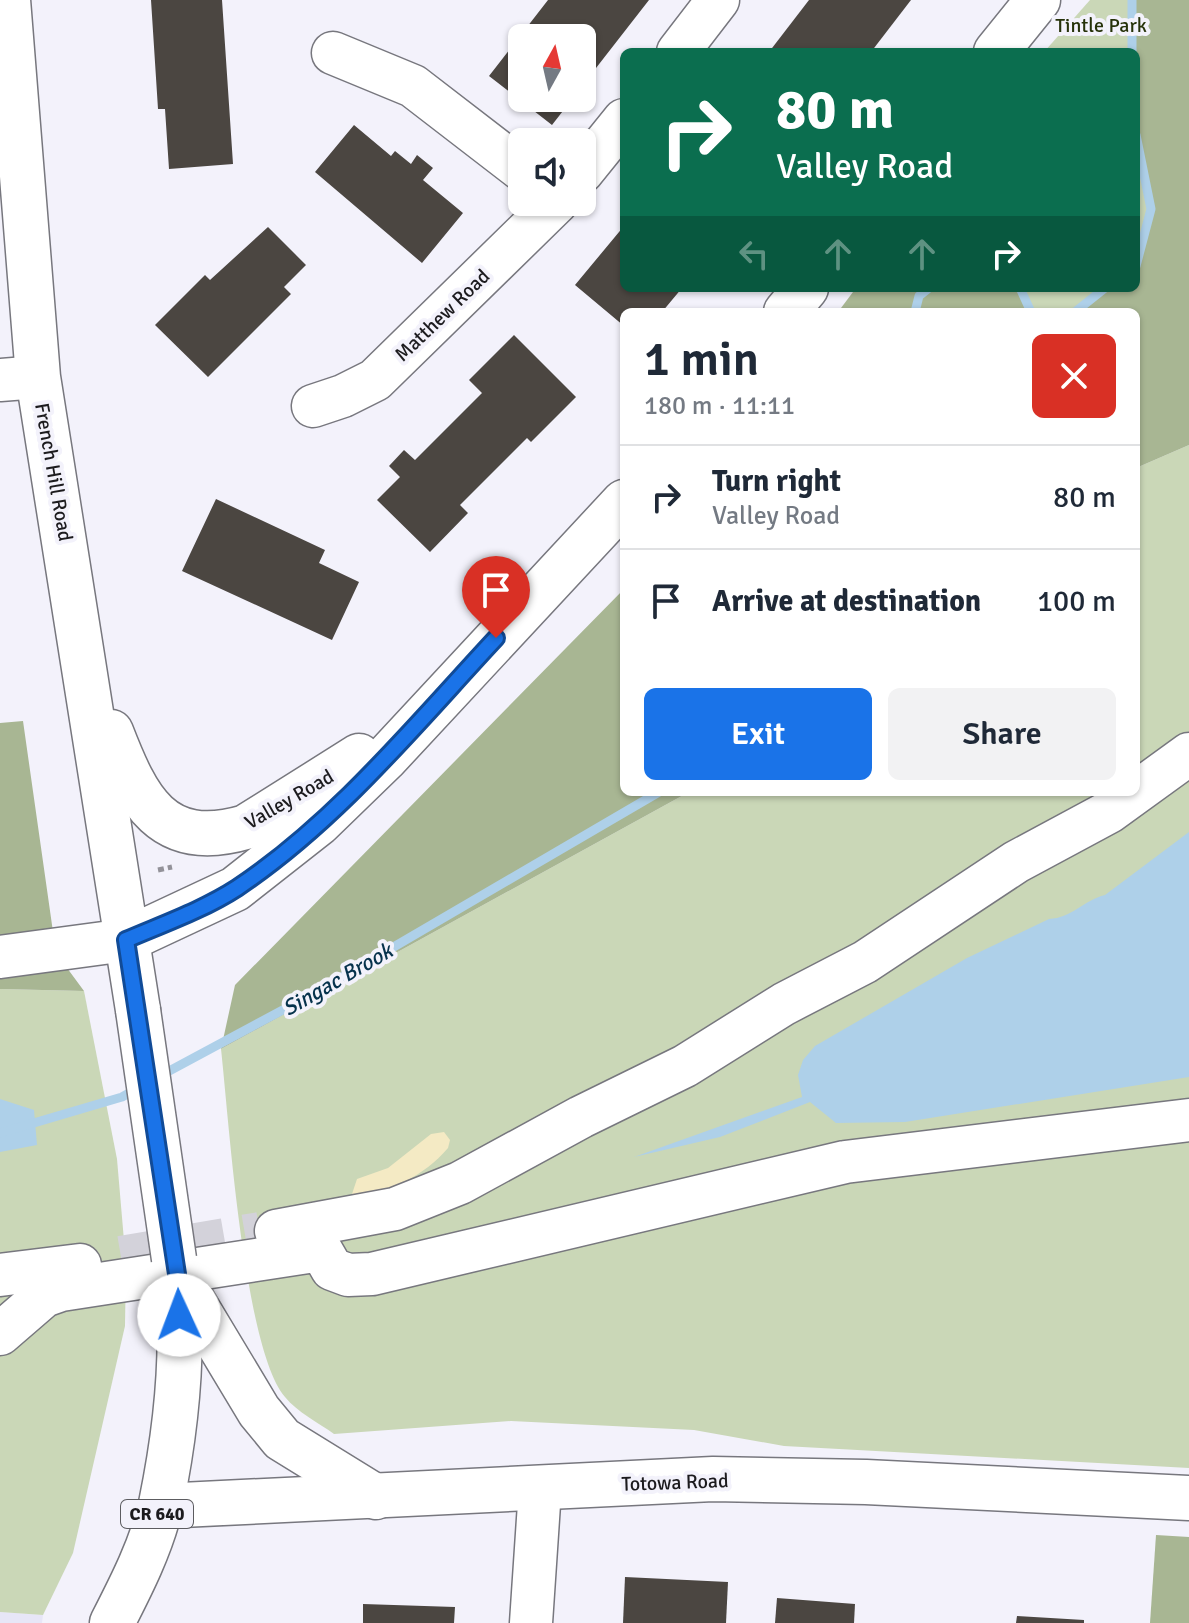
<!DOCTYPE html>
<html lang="en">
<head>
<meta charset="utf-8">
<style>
	:root { --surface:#fff; --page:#f2f2f3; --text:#1f2937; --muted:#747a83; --line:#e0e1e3; --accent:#1a73e8 }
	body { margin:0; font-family:Signika,sans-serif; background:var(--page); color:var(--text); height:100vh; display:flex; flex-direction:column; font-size:30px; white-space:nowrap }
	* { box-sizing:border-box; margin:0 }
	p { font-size:26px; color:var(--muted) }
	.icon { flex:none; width:44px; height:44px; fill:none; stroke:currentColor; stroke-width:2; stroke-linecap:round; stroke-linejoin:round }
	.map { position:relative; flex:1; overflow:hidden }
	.drawer { position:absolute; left:620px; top:308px; width:520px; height:488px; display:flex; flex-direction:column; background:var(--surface); border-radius:12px; box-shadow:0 2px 6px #0004 }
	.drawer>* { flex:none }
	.hud { position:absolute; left:620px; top:48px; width:520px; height:244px; border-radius:12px; box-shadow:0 2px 6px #0004; background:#0b6e4f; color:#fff; overflow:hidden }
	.needle { width:52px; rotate:8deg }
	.fabs { position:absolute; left:508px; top:24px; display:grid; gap:16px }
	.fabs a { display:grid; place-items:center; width:88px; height:88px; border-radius:12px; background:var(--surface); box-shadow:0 2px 6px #0004; font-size:40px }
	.pin { position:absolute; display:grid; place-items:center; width:68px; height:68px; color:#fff; margin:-82px -34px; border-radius:50% 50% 50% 0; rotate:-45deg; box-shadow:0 0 8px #0007 }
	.pin .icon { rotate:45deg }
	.me { position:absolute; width:88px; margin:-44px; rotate:358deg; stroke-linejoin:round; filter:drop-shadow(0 0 6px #0008) }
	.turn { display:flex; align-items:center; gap:28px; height:168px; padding:0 24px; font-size:36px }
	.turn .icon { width:104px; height:104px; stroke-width:2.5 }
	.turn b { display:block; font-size:56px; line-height:68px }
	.lanes { display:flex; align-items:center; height:76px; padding:0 24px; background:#0003; justify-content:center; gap:40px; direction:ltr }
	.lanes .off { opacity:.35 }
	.round { display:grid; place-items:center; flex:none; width:84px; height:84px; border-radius:12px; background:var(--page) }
	.overview { display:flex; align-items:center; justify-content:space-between; height:136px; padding:0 24px }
	h1 { font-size:48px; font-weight:600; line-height:60px }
	.action { display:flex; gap:16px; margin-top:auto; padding:16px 24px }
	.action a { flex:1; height:92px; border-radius:12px; background:var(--accent); color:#fff; font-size:32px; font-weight:600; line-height:92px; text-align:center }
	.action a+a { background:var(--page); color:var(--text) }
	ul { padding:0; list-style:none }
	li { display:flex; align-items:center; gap:24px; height:104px; padding:0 24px; border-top:2px solid var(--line) }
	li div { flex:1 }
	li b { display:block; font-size:30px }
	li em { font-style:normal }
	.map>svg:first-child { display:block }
</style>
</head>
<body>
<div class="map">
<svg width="1189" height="1623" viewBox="0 0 1189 1623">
	<rect width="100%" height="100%" fill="#f3f2fb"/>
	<polygon fill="#e7e6f7" points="0,1612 43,1615 42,1623 0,1623"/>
	<g fill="#cad7b7">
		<polygon points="1090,0 1132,0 1132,52 1044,52"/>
		<polygon points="1136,135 1151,209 1136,266"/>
		<polygon points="1020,288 1105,288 1075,312 1031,312"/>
		<path d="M1189,445v1023l-405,-22 -90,-16 -183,-9 -177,13c-15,-11 -37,-22 -49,-37 -41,-48 -56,-277 -64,-348l468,-257h447v-324z"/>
		<polygon points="0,989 84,991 117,1159 126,1264 125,1326 73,1553 43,1615 0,1612"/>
	</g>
	<g fill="#a8b693">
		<polygon points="1132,0 1189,0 1189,445 1136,468 1136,312 1076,312 1107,288 1136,288 1136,266 1151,209 1136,135"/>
		<polygon points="856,288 1020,288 1031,312 838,312"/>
		<polygon points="624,589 624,792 689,792 221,1049 235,985"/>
		<polygon points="23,721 56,953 84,991 0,989 0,723"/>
		<polygon points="1156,1535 1189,1537 1189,1623 1150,1623"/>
	</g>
	<path fill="#f4eac4" d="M444,1132l6,8 -2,8c-25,29 -56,42 -93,50l-3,-4 5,-15 31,-11 43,-34z"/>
	<g fill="#aed0e9">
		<path d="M1189,832v245l-284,45 -69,1 -26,-21 -90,35 -86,20 168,-60 -4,-22 5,-15 12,-14 152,-88 82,-39c23,-1 35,-19 56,-24z"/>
		<polygon points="0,1099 34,1110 37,1145 0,1152"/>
	</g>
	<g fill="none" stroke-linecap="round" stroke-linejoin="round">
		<g stroke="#aed0e9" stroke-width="9">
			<polyline points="1132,0 1132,52"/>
			<polyline points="1136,135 1151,209 1136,266"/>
			<polyline points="1020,288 1031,312"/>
			<polyline points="915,312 919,296 929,288"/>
			<polyline points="1075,312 1105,288"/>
			<polyline points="158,1077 320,990 659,792"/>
			<polyline points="0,1133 122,1097 138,1088"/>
		</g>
	</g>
	<g fill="#4b4641">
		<polygon points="151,0 222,0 233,164 169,169 165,109 158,109"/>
		<polygon points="548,0 649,0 582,86 582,38 522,38 522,98 573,98 552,125 489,76"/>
		<polygon points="809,0 911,0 871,52 769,52"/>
		<polygon points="354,125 391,156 395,151 411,164 417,155 433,168 423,180 463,213 422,263 315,172"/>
		<polygon points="624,226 624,288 682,288 662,312 624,312 624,326 575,285"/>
		<polygon points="268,227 306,265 284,287 291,294 208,377 155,325 205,275 210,280"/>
		<polygon points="514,335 576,397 531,442 527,438 460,505 468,513 430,552 377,500 400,477 389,466 404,450 415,460 482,393 469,380"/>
		<polygon points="216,499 325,550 319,563 359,582 332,640 182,571"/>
		<polygon points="625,1577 728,1582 726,1623 623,1623"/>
		<polygon points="777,1598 855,1604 854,1623 775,1623"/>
		<polygon points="363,1604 455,1607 454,1623 363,1623"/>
		<polygon points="1017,1616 1084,1620 1084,1623 1016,1623"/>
	</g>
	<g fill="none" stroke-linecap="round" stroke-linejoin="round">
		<polyline stroke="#d3d2da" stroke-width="42" stroke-dasharray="42 21" stroke-linecap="butt" points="121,1257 260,1233"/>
		<defs>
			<g id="minor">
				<polyline points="678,52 718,0"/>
				<polyline points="333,53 413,86 522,170"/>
				<polyline points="582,172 624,120"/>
				<polyline points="0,380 38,377"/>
				<polyline points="313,406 343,396 375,380 557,202"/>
				<polyline points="0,957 126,940"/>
				<polyline points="276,1231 395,1209 460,1183 581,1117 685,1066 784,1004 865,962 1016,862 1109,812 1189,754"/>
				<polyline points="0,1275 80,1265"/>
				<polyline points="0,1334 44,1296 61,1290 321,1250 332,1269 348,1275 372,1274 845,1162 1189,1120"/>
				<polyline points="531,1623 540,1489"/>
			</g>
			<g id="major">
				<polyline points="8,0 38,377 138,1010"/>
				<polyline points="996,52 1038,0"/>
				<polyline points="786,312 806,288"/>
				<path d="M111,732c26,67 50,120 135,95l113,-71"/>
				<polyline points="126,940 235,889 319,823 385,759 624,502"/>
				<polyline points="179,1278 259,1411 282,1439 376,1497"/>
				<polyline points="161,1506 713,1479 866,1482 1189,1498"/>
				<path d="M112,1623c19,-37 40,-78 49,-119 16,-78 25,-167 13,-245"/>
			</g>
		</defs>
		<use href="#minor" stroke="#77777e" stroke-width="45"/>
		<use href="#major" stroke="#77777e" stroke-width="47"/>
		<polyline stroke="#939299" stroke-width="5" stroke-dasharray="6 4" stroke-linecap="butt" points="158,870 172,867"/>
		<use href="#minor" stroke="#fff" stroke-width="42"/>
		<use href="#major" stroke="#fff" stroke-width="44"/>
		<defs>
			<polyline id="major-bridge" points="138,1010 174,1259"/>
		</defs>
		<use href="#major-bridge" stroke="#77777e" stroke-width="47" stroke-linecap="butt"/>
		<use href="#major-bridge" stroke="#fff" stroke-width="44"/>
	</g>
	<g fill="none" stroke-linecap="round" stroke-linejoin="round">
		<defs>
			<path id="route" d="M179,1315l-2,-41 -51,-334c37,-16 77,-30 111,-52 100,-67 178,-163 259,-250"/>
		</defs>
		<use href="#route" stroke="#114b97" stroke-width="20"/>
		<use href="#route" stroke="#1a73e8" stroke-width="14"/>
	</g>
	<g text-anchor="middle" stroke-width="8" stroke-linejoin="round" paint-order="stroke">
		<rect fill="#f3f2fb" stroke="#5c5c60" stroke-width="2" x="121" y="1500" width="72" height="28" rx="6"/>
		<g font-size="18" font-weight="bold" fill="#1c1b1e">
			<text x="157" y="1520">CR 640</text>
		</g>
		<g font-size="20" fill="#263209" stroke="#f3f2fb">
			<text x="1101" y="32">Tintle Park</text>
		</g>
		<g font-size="20" fill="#1c1b1e" stroke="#f3f2fb">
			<text transform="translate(442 315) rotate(-44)" y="7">Matthew Road</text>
			<text transform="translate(54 472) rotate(80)" y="7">French Hill Road</text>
			<text transform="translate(289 799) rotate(-30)" y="7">Valley Road</text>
			<text transform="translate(675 1482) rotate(-2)" y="7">Totowa Road</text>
		</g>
		<g font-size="22" font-style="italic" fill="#06324c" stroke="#f3f2fb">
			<text transform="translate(337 979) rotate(-30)" y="8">Singac Brook</text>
		</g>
	</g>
</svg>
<div class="fabs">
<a><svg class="needle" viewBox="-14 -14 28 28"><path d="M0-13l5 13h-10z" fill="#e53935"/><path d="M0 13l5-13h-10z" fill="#747a83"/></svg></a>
<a><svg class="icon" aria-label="sound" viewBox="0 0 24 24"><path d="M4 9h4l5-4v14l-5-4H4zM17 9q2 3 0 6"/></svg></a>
</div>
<div class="pin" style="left:496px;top:638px;background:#d93025"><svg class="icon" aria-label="arrive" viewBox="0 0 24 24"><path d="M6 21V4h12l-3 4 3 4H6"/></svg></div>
<svg class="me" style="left:179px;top:1315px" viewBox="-20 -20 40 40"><circle r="19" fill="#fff"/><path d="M0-13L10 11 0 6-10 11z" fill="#1a73e8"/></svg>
<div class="hud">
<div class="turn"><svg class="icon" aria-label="right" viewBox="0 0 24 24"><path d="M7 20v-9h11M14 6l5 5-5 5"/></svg><div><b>80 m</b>Valley Road</div></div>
<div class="lanes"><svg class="icon off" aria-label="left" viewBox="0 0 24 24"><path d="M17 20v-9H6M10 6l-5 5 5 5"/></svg><svg class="icon off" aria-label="ahead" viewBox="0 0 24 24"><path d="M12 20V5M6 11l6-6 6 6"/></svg><svg class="icon off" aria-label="ahead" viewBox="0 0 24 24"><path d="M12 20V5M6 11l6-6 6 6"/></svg><svg class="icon" aria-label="right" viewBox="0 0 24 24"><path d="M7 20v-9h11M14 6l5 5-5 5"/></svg></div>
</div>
<section class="drawer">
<div class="overview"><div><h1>1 min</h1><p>180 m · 11:11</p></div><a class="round" style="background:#d93025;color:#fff"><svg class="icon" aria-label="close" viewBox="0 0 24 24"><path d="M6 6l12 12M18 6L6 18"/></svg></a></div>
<ul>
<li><svg class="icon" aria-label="right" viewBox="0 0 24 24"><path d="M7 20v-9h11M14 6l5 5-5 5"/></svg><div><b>Turn right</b><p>Valley Road</p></div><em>80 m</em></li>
<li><svg class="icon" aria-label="arrive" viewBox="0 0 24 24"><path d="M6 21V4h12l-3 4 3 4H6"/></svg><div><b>Arrive at destination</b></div><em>100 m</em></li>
</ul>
<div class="action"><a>Exit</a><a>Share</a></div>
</section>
</div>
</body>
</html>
